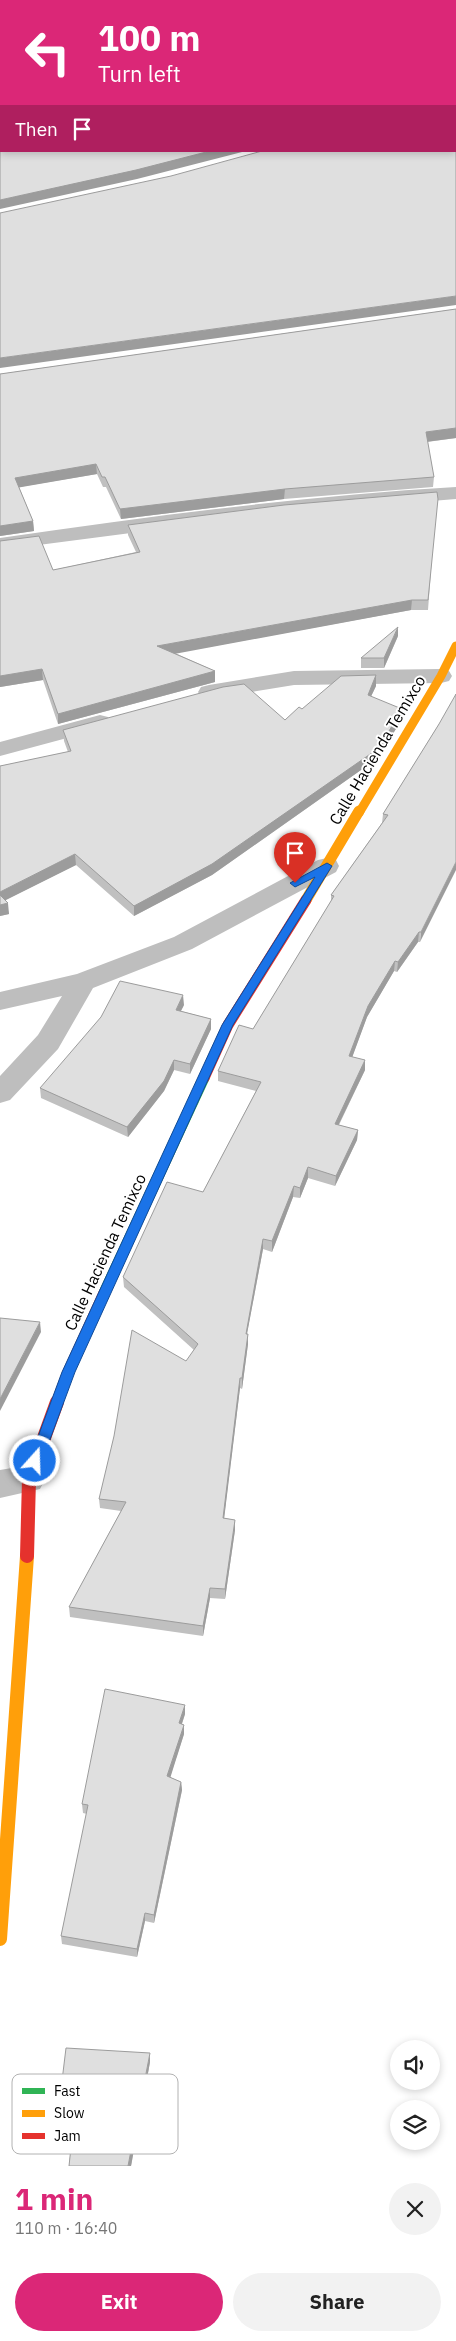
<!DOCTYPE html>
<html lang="en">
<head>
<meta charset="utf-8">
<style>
	:root { --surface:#fff; --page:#f2f2f2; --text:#222; --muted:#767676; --accent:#db2777 }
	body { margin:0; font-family:"IBM Plex Sans",sans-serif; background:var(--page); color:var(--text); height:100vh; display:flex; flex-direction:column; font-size:19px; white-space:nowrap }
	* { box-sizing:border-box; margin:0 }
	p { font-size:16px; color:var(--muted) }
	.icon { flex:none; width:28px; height:28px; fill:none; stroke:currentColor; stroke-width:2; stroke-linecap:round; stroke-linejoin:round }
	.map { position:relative; height:2166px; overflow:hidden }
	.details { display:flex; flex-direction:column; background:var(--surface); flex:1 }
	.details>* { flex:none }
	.hud { position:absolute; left:0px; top:0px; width:456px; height:152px; box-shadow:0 2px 8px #0003; background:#db2777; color:#fff; overflow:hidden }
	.buttons { position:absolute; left:390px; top:2040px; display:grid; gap:10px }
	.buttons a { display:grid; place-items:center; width:50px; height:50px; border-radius:50%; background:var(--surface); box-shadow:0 2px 8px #0003; font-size:25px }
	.pin { position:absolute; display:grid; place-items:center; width:42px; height:42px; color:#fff; margin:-51px -21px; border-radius:50% 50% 50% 0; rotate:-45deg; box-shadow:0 0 5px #0007 }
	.pin .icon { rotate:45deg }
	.me { position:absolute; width:55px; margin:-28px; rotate:20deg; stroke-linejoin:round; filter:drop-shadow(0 0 4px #0008) }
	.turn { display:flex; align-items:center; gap:18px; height:105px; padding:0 15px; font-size:22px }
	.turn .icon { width:65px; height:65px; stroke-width:2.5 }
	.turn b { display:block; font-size:35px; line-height:42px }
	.then { display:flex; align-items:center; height:48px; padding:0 15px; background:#0003; gap:10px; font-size:19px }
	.round { display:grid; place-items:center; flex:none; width:52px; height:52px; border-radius:26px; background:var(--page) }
	.headline { display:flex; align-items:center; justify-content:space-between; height:85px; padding:0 15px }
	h1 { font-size:30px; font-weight:700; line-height:38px; color:var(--accent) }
	.primary-button { display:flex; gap:10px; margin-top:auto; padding:10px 15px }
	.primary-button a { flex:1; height:58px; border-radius:30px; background:var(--accent); color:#fff; font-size:20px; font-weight:700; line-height:58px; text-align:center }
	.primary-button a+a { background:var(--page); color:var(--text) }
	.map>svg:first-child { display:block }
</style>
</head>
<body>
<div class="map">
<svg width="456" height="2166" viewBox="0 0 456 2166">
	<rect width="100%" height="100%" fill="#fff"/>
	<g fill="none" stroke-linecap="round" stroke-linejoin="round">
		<g fill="#bebebe" fill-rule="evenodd">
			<rect x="455" y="7" width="1" height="9"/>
			<path d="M456,487v12l-172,14 -284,37v-12c152,-22 303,-42 456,-51z"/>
			<polygon points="441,669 449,671 452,676 449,681 441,683 294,685 209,699 201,697 198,692 201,687 209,685 294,671"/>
			<polygon points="100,715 108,717 112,722 108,727 0,756 0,742"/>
			<polygon points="327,858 336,860 339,866 336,872 192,949 93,988 58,1049 10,1100 0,1103 0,1076 38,1035 62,996 0,1010 0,992 77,974 174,937 318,860"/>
			<polygon points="29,1465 40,1469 45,1479 40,1489 0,1498 0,1470"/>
		</g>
		<polyline stroke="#30b455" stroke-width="11" points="104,1293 204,1078"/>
		<polyline stroke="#ff9f0a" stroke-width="9" points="359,813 441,676 456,646"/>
		<polyline stroke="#ff9f0a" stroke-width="11" points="306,900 359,811"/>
		<polyline stroke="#ff9f0a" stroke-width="14" points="0,1939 27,1556"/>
		<g stroke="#e5322d" stroke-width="11">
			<polyline points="204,1078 228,1025 306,900"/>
			<polyline points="56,1404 68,1372 104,1293"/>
		</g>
		<polyline stroke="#e5322d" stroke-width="14" points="27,1556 29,1479 57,1402"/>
	</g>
	<g fill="#c0c0c0">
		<polygon points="456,309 456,438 427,442 434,477 433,487 284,499 121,519 106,487 103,487 97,474 19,487 33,521 34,531 0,536 0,374"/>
		<polygon points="437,492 428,610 411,610 175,653 215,671 215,682 58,724 43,680 0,687 0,541 53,570 136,552 128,535 128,525"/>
		<polygon points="398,636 384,668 361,668 361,658"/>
		<polygon points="376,675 376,686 371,696 402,719 378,758 212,875 134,916 76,865 5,900 9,914 0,916 0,766 68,752 64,741 63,730 285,720 302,709"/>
		<polygon points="439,724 420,942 418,942 397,972 394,971 367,1017 352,1057 365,1070 339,1125 358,1130 357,1140 335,1186 308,1178 300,1198 293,1197 272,1252 263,1249 247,1334 248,1334 248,1344 242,1389 240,1388 224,1518 235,1520 235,1530 225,1599 210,1598 203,1636 70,1617 69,1607 121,1511 100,1508 99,1499 194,1350 124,1287 123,1277 203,1192 256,1091 218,1081 218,1071 253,1029 331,901 331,895 382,823 383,814"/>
		<polygon points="184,1005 181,1011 211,1019 211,1029 190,1074 174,1070 164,1091 128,1137 41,1098 40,1088"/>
		<polygon points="185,1705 185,1714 182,1724 184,1725 184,1734 170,1777 181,1782 182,1790 154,1923 145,1921 137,1957 62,1944 61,1936 87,1814 83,1813 82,1804"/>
		<polygon points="150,2062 131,2166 69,2166 76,2099 62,2098 61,2089"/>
	</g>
	<g fill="#9c9c9c">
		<polygon points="210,151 246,151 137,179 0,209 0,200"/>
		<polygon points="456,296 456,305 0,368 0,358"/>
		<polygon points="456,428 456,438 425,442 426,432"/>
		<polygon points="96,464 97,474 16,488 15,478"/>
		<polygon points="285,489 284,499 121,519 120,509"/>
		<polygon points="33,521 34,531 0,536 0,526"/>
		<polygon points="412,600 411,610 158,657 157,646"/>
		<polygon points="398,627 398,636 384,668 384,658"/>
		<polygon points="42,669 43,680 0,687 0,676"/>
		<polygon points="215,671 215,682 58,724 58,714"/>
		<polygon points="376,675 376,686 367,705 368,695"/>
		<polygon points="402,709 402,719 378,758 212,875 134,916 134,906"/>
		<polygon points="75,854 76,865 0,903 0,892"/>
		<polygon points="456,862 456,870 420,942 421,932"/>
		<polygon points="8,903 9,914 0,916 0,905"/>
		<polygon points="419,932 418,942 397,972 398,962"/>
		<polygon points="395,961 394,971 367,1017 349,1066 349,1056 368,1006"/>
		<polygon points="183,995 184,1005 176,1020 176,1010"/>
		<polygon points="211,1019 211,1029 190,1074 190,1064"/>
		<polygon points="174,1060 174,1070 164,1091 128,1137 127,1127"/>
		<polygon points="365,1060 365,1070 334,1134 335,1124"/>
		<polygon points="358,1130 357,1140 335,1186 336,1176"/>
		<polygon points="308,1167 308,1178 300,1198 300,1188"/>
		<polygon points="294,1186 293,1197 272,1252 272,1241"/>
		<polygon points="263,1239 263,1249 245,1344 246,1334"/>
		<polygon points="40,1322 41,1332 0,1411 0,1399"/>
		<polygon points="248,1334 248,1344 242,1389 242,1378"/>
		<polygon points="240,1378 240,1388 223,1528 223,1518"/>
		<polygon points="235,1520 235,1530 225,1599 225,1589"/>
		<polygon points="210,1588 210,1598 203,1636 203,1626"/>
		<polygon points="185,1705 185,1714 179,1732 179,1723"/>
		<polygon points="184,1725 184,1734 168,1785 167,1776"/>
		<polygon points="181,1782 182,1790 154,1923 154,1915"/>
		<polygon points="145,1913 145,1921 137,1957 137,1949"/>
		<polygon points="150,2053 150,2062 131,2166 128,2166"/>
	</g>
	<g fill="#dfdfdf" stroke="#9c9c9c">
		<polygon points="250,0 449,0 448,1 247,1"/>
		<polygon points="0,4 1,4 1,76 0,70"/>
		<polygon points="455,31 456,31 456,45 455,46"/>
		<polygon points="455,58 456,59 456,296 0,358 0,213 171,176 262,151 455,151"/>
		<polygon points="1,82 1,151 210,151 136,170 0,200 0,83"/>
		<polygon points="456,309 456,428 426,432 434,477 285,489 120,509 105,477 102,477 96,464 15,478 33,521 0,526 0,374"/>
		<polygon points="437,492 438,499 428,600 412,600 157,646 215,671 58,714 42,669 0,676 0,541 39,536 53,570 140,552 128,525 284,505"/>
		<polygon points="398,627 384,658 361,658"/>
		<polygon points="376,675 368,695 402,709 379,748 212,864 134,906 75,854 0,892 0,766 71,751 63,730 223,687 244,684 285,720 299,707 302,709 341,676"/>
		<polygon points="456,694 456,862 421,932 419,932 398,962 395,961 368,1006 349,1056 365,1060 335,1124 358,1130 336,1176 308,1167 300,1188 294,1186 272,1241 263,1239 246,1334 248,1334 242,1378 240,1378 223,1518 235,1520 225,1589 210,1588 203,1626 69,1607 126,1502 99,1499 114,1436 132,1330 186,1361 198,1344 123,1277 167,1182 203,1192 261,1082 218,1071 239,1025 253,1029 334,896 331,895 388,815 383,814 439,724"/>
		<polygon points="0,895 8,903 0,905"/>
		<polygon points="120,981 183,995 176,1010 211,1019 190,1064 174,1060 164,1081 127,1127 40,1088 101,1017"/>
		<polygon points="0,1318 40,1322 0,1399"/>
		<polygon points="105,1689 185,1705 179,1723 184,1725 167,1776 181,1782 154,1915 145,1913 137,1949 61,1936 88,1805 82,1804"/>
		<polygon points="66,2048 150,2053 128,2166 69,2166 77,2091 61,2089"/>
	</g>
	<polygon fill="#1a73e8" stroke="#114b97" points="327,863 332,866 233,1025 75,1372 42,1461 40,1465 31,1465 29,1461 62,1372 222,1025 315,877 295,887 290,883"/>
	<g text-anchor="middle" stroke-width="4" stroke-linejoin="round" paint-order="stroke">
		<g font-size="16" fill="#000" stroke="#fff">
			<text transform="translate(377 750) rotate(-59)" y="6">Calle Hacienda Temixco</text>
			<text transform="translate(105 1252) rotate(-65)" y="6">Calle Hacienda Temixco</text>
		</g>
	</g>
	<rect x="12" y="2074" width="166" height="80" rx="8" fill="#fff" stroke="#b2b2b2" stroke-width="1"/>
	<rect x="22" y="2088" width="23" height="6" fill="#30b455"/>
	<rect x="22" y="2110" width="23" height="7" fill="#ff9f0a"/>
	<rect x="22" y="2133" width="23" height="6" fill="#e5322d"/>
	<g font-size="14" fill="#000">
		<text x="54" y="2096">Fast</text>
		<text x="54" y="2118">Slow</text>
		<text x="54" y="2141">Jam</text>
	</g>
</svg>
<div class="buttons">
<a><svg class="icon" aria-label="sound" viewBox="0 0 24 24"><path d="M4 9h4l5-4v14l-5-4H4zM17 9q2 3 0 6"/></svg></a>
<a><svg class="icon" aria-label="layers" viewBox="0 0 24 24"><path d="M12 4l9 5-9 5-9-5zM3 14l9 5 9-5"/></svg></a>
</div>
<div class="pin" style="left:295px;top:883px;background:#d93025"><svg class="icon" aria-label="arrive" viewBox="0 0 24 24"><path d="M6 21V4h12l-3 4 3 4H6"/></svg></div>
<svg class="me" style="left:35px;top:1461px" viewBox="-20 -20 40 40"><circle r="17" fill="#1a73e8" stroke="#fff" stroke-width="3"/><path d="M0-11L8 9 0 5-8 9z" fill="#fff"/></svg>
<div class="hud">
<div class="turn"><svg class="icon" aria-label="left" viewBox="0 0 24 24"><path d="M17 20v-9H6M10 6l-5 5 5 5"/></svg><div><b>100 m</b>Turn left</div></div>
<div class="then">Then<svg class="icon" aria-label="arrive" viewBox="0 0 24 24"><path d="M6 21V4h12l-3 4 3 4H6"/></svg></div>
</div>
</div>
<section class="details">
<div class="headline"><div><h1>1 min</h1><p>110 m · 16:40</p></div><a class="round"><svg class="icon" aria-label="close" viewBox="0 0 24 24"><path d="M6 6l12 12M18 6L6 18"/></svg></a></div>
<div class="primary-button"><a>Exit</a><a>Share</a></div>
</section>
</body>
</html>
